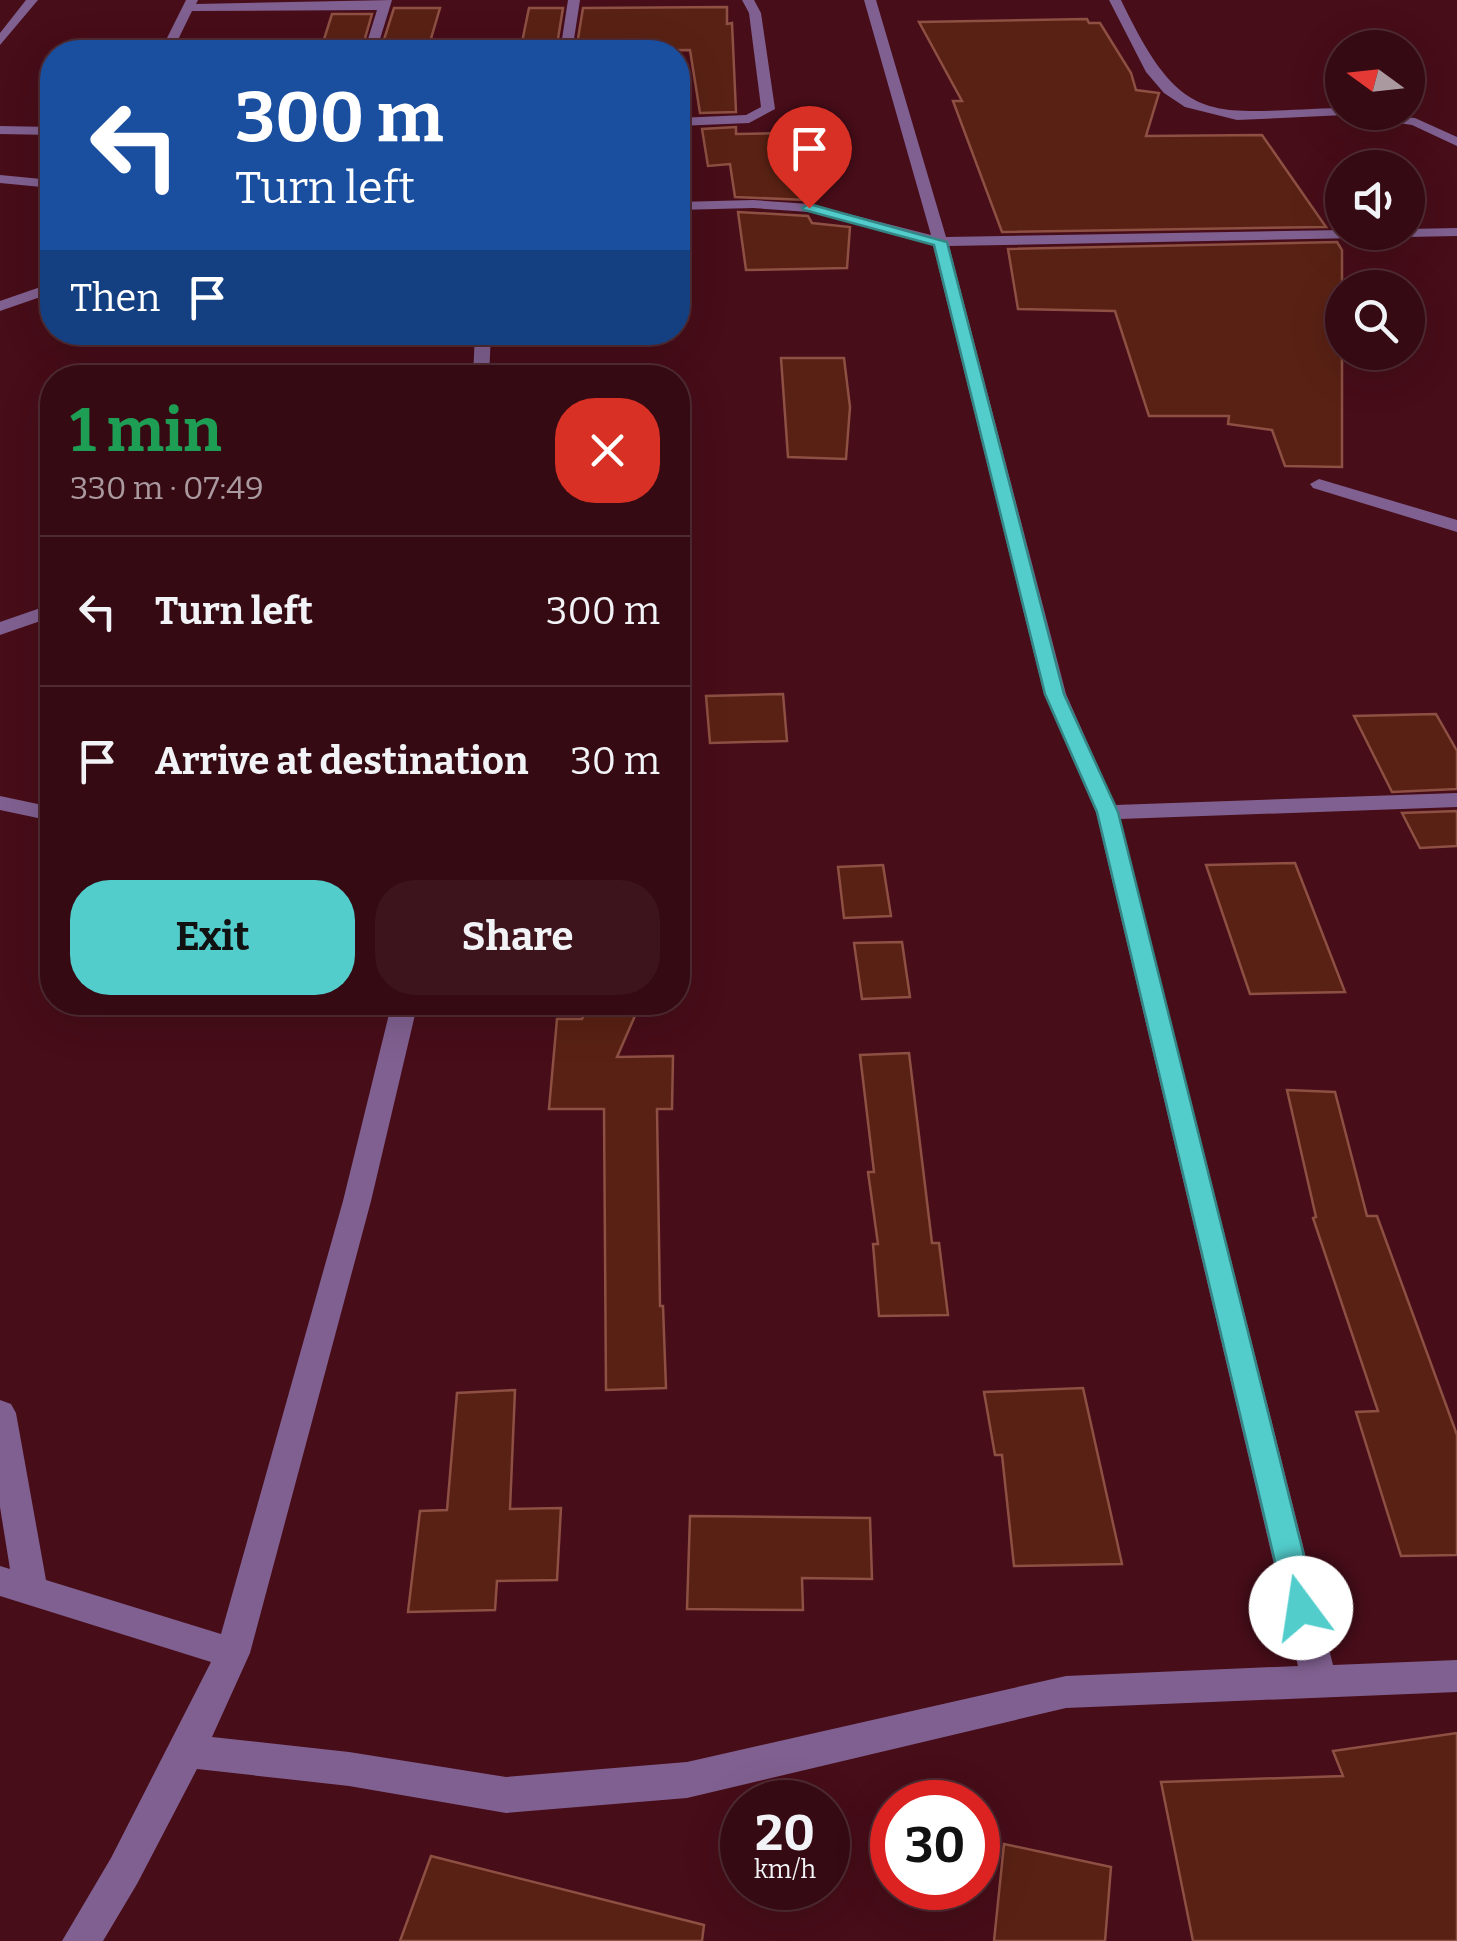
<!DOCTYPE html>
<html lang="en">
<head>
<meta charset="utf-8">
<style>
	:root { --surface:#350a13; --page:#3d131c; --text:#f1f3f6; --muted:#aa9aa0; --line:#4f2b33; --accent:#52cdcc }
	body { margin:0; font-family:Bitter,serif; background:var(--page); color:var(--text); height:100vh; display:flex; flex-direction:column; font-size:38px; white-space:nowrap }
	* { box-sizing:border-box; margin:0 }
	p { font-size:32px; color:var(--muted) }
	.icon { flex:none; width:55px; height:55px; fill:none; stroke:currentColor; stroke-width:2; stroke-linecap:round; stroke-linejoin:round }
	.map { position:relative; flex:1; overflow:hidden }
	.sheet { position:absolute; left:40px; top:365px; width:650px; height:650px; display:flex; flex-direction:column; background:var(--surface); border-radius:40px; box-shadow:0 10px 40px #0002,0 0 0 2px var(--line) }
	.sheet>* { flex:none }
	.top-card { position:absolute; left:40px; top:40px; width:650px; height:305px; border-radius:40px; box-shadow:0 10px 40px #0002,0 0 0 2px var(--line); background:#1a4fa0; color:#fff; overflow:hidden }
	.needle { width:65px; rotate:285deg }
	.tools { position:absolute; left:1325px; top:30px; display:grid; gap:20px }
	.tools a { display:grid; place-items:center; width:100px; height:100px; border-radius:50%; background:var(--surface); box-shadow:0 10px 40px #0002,0 0 0 2px var(--line); font-size:50px }
	.speed { position:absolute; left:720px; top:1780px; display:flex; gap:20px; font-size:50px; font-weight:700; text-align:center }
	.speed>* { display:grid; place-content:center; width:130px; height:130px; border-radius:50%; background:var(--surface); box-shadow:0 10px 40px #0002,0 0 0 2px var(--line); line-height:1 }
	.speed small { font-size:25px; font-weight:400 }
	.speed .limit { border:15px solid #d22; background:#fff; color:#111 }
	.pin { position:absolute; display:grid; place-items:center; width:85px; height:85px; color:#fff; margin:-102px -42px; border-radius:50% 50% 50% 0; rotate:-45deg; box-shadow:0 0 10px #0007 }
	.pin .icon { rotate:45deg }
	.me { position:absolute; width:110px; margin:-55px; rotate:346deg; stroke-linejoin:round; filter:drop-shadow(0 0 8px #0008) }
	.turn { display:flex; align-items:center; gap:35px; height:210px; padding:0 30px; font-size:45px }
	.turn .icon { width:130px; height:130px; stroke-width:2.5 }
	.turn b { display:block; font-size:70px; line-height:85px }
	.then { display:flex; align-items:center; height:95px; padding:0 30px; background:#0003; gap:20px; font-size:38px }
	.round { display:grid; place-items:center; flex:none; width:105px; height:105px; border-radius:40px; background:var(--page) }
	.summary { display:flex; align-items:center; justify-content:space-between; height:170px; padding:0 30px }
	h1 { font-size:60px; font-weight:700; line-height:75px; color:#1e9e55 }
	.primary-button { display:flex; gap:20px; margin-top:auto; padding:20px 30px }
	.primary-button a { flex:1; height:115px; border-radius:40px; background:var(--accent); color:#111; font-size:40px; font-weight:700; line-height:115px; text-align:center }
	.primary-button a+a { background:var(--page); color:var(--text) }
	ul { padding:0; list-style:none }
	li { display:flex; align-items:center; gap:30px; height:150px; padding:0 30px; border-top:2px solid var(--line) }
	li div { flex:1 }
	li b { display:block; font-size:38px }
	li em { font-style:normal }
	.map>svg:first-child { display:block }
</style>
</head>
<body>
<div class="map">
<svg width="1457" height="1941" viewBox="0 0 1457 1941">
	<rect width="100%" height="100%" fill="#470d19"/>
	<g fill="#592114" stroke="#8d5042" stroke-width="2.5">
		<polygon points="727,7 727,24 732,23 736,112 700,113 690,50 576,51 583,8"/>
		<polygon points="394,8 440,8 427,52 380,52"/>
		<polygon points="529,8 563,8 556,51 520,52"/>
		<polygon points="332,14 372,14 361,52 320,52"/>
		<polygon points="1087,19 1089,23 1100,23 1131,73 1136,90 1159,93 1146,136 1262,135 1326,227 1002,232 953,101 962,101 919,22"/>
		<polygon points="736,127 736,134 793,133 807,200 735,197 730,164 708,166 702,129"/>
		<polygon points="738,212 808,216 812,223 850,227 847,268 746,270"/>
		<polygon points="1337,242 1342,250 1342,467 1285,466 1272,430 1228,424 1229,416 1149,416 1115,311 1018,309 1008,249"/>
		<polygon points="781,358 844,358 850,407 846,459 788,457"/>
		<polygon points="783,694 787,741 710,743 706,696"/>
		<polygon points="1436,714 1457,751 1457,789 1392,792 1354,716"/>
		<polygon points="1457,811 1457,846 1420,848 1402,813"/>
		<polygon points="1295,863 1345,992 1250,994 1206,865"/>
		<polygon points="883,865 891,916 844,918 838,867"/>
		<polygon points="902,942 910,997 862,999 854,943"/>
		<polygon points="590,1002 641,1002 617,1057 673,1056 672,1109 657,1109 660,1306 663,1306 666,1388 606,1390 604,1109 549,1109 557,1019 582,1019"/>
		<polygon points="909,1053 932,1243 939,1243 948,1315 879,1316 873,1244 878,1244 868,1172 874,1172 860,1055"/>
		<polygon points="1287,1090 1335,1092 1367,1216 1377,1216 1457,1435 1457,1555 1401,1556 1356,1412 1378,1411 1313,1218 1316,1217"/>
		<polygon points="1083,1388 1122,1564 1014,1566 1002,1455 995,1455 984,1392"/>
		<polygon points="515,1390 510,1509 561,1508 557,1580 497,1581 495,1610 408,1612 420,1511 447,1510 457,1393"/>
		<polygon points="690,1516 870,1518 872,1579 802,1578 803,1610 687,1609"/>
		<polygon points="1457,1733 1457,1941 1193,1941 1161,1782 1343,1776 1333,1751"/>
		<polygon points="1004,1844 1111,1867 1105,1941 994,1941"/>
		<polygon points="431,1856 704,1925 702,1941 400,1941"/>
	</g>
	<g fill="none" stroke-linecap="round" stroke-linejoin="round">
		<g fill="#806090" fill-rule="evenodd">
			<polygon points="26,0 38,0 0,45 0,33"/>
			<polygon points="186,0 198,0 196,4 392,0 376,52 364,52 377,10 192,11 172,52 160,52"/>
			<polygon points="568,0 580,0 572,52 560,52"/>
			<polygon points="742,0 754,0 761,13 775,109 749,123 678,126 678,118 746,115 761,107 749,13"/>
			<polygon points="864,0 876,0 946,237 1342,230 1408,232 1408,229 1457,228 1457,236 949,246 1066,694 1115,805 1457,793 1457,807 1120,819 1333,1665 1457,1660 1457,1692 1066,1708 687,1798 506,1813 349,1786 197,1769 137,1884 103,1941 62,1941 111,1858 211,1662 0,1596 0,1566 10,1569 0,1507 0,1400 11,1404 16,1413 46,1580 221,1634 343,1201 392,1002 418,1002 371,1201 250,1653 212,1737 349,1752 506,1777 687,1762 1066,1676 1298,1666 1096,812 1044,694 933,245 809,212 753,208 678,210 678,202 753,200 809,204 931,235"/>
			<path d="M1109,0h12c63,132 89,111 221,108v4l73,6 42,19v9l-45,-21 -67,-10 -108,5 -52,-13 -21,-14 -18,-21z"/>
			<polygon points="0,126 52,127 52,135 0,134"/>
			<polygon points="0,175 52,180 52,188 0,183"/>
			<polygon points="52,283 52,293 0,311 0,301"/>
			<polygon points="475,332 491,332 489,378 473,378"/>
			<polygon points="1319,479 1457,520 1457,532 1313,488 1310,484"/>
			<polygon points="52,604 52,617 0,635 0,622"/>
			<polygon points="0,796 52,807 52,821 0,810"/>
		</g>
	</g>
	<polygon fill="#52cdcc" stroke="#358585" stroke-width="2.5" points="809,204 947,242 1064,694 1118,812 1317,1608 1312,1618 1301,1622 1290,1618 1286,1608 1097,812 1045,694 934,245 804,210 802,208"/>
</svg>
<div class="tools">
<a><svg class="needle" viewBox="-14 -14 28 28"><path d="M0-13l5 13h-10z" fill="#e53935"/><path d="M0 13l5-13h-10z" fill="#aa9aa0"/></svg></a>
<a><svg class="icon" aria-label="sound" viewBox="0 0 24 24"><path d="M4 9h4l5-4v14l-5-4H4zM17 9q2 3 0 6"/></svg></a>
<a><svg class="icon" aria-label="search" viewBox="0 0 24 24"><circle cx="10" cy="10" r="6"/><path d="M15 15l6 6"/></svg></a>
</div>
<div class="speed"><div>20<small>km/h</small></div><div class="limit">30</div></div>
<div class="pin" style="left:809px;top:208px;background:#d93025"><svg class="icon" aria-label="arrive" viewBox="0 0 24 24"><path d="M6 21V4h12l-3 4 3 4H6"/></svg></div>
<svg class="me" style="left:1301px;top:1608px" viewBox="-20 -20 40 40"><circle r="19" fill="#fff"/><path d="M0-13L10 11 0 6-10 11z" fill="#52cdcc"/></svg>
<div class="top-card">
<div class="turn"><svg class="icon" aria-label="left" viewBox="0 0 24 24"><path d="M17 20v-9H6M10 6l-5 5 5 5"/></svg><div><b>300 m</b>Turn left</div></div>
<div class="then">Then<svg class="icon" aria-label="arrive" viewBox="0 0 24 24"><path d="M6 21V4h12l-3 4 3 4H6"/></svg></div>
</div>
<section class="sheet">
<div class="summary"><div><h1>1 min</h1><p>330 m · 07:49</p></div><a class="round" style="background:#d93025;color:#fff"><svg class="icon" aria-label="close" viewBox="0 0 24 24"><path d="M6 6l12 12M18 6L6 18"/></svg></a></div>
<ul>
<li><svg class="icon" aria-label="left" viewBox="0 0 24 24"><path d="M17 20v-9H6M10 6l-5 5 5 5"/></svg><div><b>Turn left</b></div><em>300 m</em></li>
<li><svg class="icon" aria-label="arrive" viewBox="0 0 24 24"><path d="M6 21V4h12l-3 4 3 4H6"/></svg><div><b>Arrive at destination</b></div><em>30 m</em></li>
</ul>
<div class="primary-button"><a>Exit</a><a>Share</a></div>
</section>
</div>
</body>
</html>
